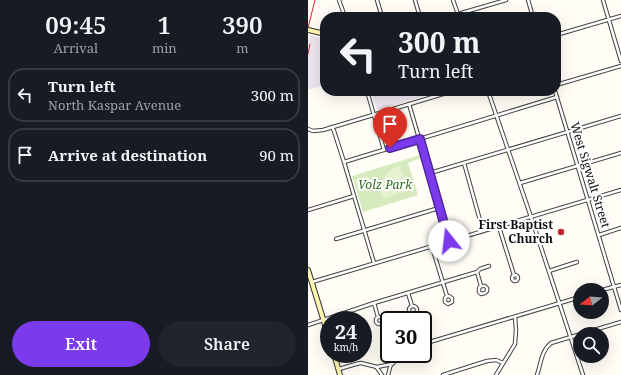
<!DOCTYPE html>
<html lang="en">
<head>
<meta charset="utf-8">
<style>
	:root { --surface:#171b24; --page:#20242c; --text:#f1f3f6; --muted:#9ea1a6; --line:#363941; --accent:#7c3aed }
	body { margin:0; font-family:"Noto Serif",serif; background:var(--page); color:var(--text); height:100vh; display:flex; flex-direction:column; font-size:15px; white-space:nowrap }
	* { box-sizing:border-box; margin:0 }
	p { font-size:13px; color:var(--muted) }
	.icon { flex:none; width:22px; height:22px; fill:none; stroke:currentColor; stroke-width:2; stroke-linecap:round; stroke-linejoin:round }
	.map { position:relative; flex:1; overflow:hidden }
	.side { display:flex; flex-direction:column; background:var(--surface); width:308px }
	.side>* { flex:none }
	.banner { position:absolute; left:12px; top:12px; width:241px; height:84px; border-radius:16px; box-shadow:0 4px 16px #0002; background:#171b24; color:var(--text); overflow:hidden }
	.needle { width:26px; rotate:253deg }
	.buttons { position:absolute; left:265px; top:283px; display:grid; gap:8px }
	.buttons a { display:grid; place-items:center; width:36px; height:36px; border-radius:50%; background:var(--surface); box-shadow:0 4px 16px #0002; font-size:20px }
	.speed { position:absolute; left:12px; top:311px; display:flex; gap:8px; font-size:20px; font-weight:700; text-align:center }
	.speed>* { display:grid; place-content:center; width:52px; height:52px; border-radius:50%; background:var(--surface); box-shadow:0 4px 16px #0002; line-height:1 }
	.speed small { font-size:10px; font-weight:400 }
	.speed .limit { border:2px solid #111; border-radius:6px; background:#fff; color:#111 }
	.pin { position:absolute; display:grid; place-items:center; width:34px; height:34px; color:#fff; margin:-41px -17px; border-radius:50% 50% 50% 0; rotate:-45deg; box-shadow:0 0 4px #0007 }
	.pin .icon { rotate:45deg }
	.me { position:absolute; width:44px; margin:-22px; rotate:344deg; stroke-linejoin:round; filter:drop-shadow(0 0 3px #0008) }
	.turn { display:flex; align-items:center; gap:14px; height:84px; padding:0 12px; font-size:18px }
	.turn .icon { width:52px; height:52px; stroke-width:2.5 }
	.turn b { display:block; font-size:28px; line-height:34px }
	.eta { display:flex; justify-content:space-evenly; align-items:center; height:68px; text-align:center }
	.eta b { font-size:24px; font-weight:600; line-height:28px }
	.primary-button { display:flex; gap:8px; margin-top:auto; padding:8px 12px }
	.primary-button a { flex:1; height:46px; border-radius:24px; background:var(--accent); color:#fff; font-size:16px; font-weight:600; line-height:46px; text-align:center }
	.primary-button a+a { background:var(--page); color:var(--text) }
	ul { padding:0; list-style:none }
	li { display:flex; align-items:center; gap:12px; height:54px; margin:0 8px 6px; padding:0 4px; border:2px solid var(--line); border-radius:16px }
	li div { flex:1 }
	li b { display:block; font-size:15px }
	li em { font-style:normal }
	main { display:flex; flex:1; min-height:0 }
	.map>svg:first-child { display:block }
</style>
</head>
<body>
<main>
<section class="side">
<div class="eta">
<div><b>09:45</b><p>Arrival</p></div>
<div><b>1</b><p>min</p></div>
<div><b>390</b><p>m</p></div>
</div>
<ul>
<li><svg class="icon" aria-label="left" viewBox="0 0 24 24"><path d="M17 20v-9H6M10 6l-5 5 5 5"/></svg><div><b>Turn left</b><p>North Kaspar Avenue</p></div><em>300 m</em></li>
<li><svg class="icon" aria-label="arrive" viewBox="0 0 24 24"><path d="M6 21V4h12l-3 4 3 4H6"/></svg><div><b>Arrive at destination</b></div><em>90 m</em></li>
</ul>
<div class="primary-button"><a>Exit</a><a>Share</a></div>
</section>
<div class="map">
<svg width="313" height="375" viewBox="0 0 313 375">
	<rect width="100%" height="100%" fill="#fffdf5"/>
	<g fill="#eee6ef">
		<polygon points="2,35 17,39 17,85 0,90 0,57 3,43 0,42"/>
		<polygon points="63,91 131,91 131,92 69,110"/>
	</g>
	<polygon fill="#d5ebbd" points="112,155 113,158 100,163 110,195 55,212 44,176"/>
	<g fill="#e6f2cf">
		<polygon points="92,165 99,188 97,191 75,199 73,193 73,186 76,178 81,171"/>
		<polygon points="59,176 62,189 60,191 57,189 50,190 47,180"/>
	</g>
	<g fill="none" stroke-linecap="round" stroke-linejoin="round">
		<defs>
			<g id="street">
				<polyline points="31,0 37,17"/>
				<polyline points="69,0 74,17"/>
				<polyline points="107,0 112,17"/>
				<polyline points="145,0 151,17"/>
				<polyline points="220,0 225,17"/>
				<polyline points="295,0 313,61"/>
				<polyline points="150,14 198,0"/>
				<polyline points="248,35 313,16"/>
				<polyline points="248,85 313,66"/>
				<polyline points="59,91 76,150"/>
				<polyline points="180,91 223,217 275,375"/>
				<polyline points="247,91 313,310"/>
				<polyline points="101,104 141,241"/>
				<polyline points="24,127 26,131 36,162 66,263"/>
				<polyline points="0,129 5,131 15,130 145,91"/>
				<polyline points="36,162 249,97"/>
				<polyline points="156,163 175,231"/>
				<polyline points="122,173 313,116"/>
				<polyline points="212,183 313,153"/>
				<polyline points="0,210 46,196"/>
				<polyline points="191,227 206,275"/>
				<polyline points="291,235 313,228"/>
				<polyline points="28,239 131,208"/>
				<polyline points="124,247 139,296 137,298 137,302 140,304 144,302 144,298 141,296 139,296"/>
				<polyline points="241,271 269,262"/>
				<path d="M169,272l4,14 -2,2v4l2,2 4,-1c3,-2 3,-5 0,-7h-4"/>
				<circle cx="207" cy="278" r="3"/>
				<polyline points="4,282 313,190"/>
				<polyline points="294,290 313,285"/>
				<polyline points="100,293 104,306"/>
				<polyline points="66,303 70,317 72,317 75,319 74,323 73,324 70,324 68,322 68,319 70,317"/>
				<circle cx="105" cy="310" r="4"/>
				<polyline points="0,325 66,303 169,272 172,269 181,266"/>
				<polyline points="115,344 272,297"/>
				<polyline points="69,368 74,375"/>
				<polyline points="31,369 48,364 53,363 69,367 84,364 95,354"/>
				<polyline points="80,375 83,364"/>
				<polyline points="135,375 179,361 188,360 195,363"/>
				<polyline points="188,375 207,344 208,330 207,317"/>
				<path d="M229,375c4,-11 4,-24 14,-32l70,-21"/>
			</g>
			<g id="secondary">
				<polyline points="141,17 150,15"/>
				<polyline points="0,30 17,34"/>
				<polyline points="0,270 21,338"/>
				<polyline points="26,354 32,375"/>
			</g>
		</defs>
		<use href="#street" stroke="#444" stroke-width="4.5"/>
		<use href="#secondary" stroke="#333" stroke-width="6"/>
		<use href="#street" stroke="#fff" stroke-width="2.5"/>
		<use href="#secondary" stroke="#fff6b0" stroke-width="4"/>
		<g stroke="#c4262e" stroke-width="1">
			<polyline points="0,28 7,0"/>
			<polyline points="0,54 2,44"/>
		</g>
	</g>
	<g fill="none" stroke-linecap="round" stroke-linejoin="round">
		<defs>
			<polyline id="route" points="82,148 112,139 141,241"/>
		</defs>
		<use href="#route" stroke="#51269a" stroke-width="10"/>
		<use href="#route" stroke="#7c3aed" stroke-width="7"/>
	</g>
	<circle fill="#c4262e" stroke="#fff" stroke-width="1.5" cx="253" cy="232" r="4"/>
	<g text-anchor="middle" stroke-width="4" stroke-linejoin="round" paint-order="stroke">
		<g font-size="12" fill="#111" stroke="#fff">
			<text transform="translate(282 175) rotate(73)" y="4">West Sigwalt Street</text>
		</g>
		<g font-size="12" font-style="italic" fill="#2f6b1f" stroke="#fff">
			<text x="77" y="189">Volz Park</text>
		</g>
		<g font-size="12" font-weight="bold" fill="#111" stroke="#fff" text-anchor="end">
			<text x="245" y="229">First Baptist<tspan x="245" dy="14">Church</tspan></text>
		</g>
	</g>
</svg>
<div class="buttons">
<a><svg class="needle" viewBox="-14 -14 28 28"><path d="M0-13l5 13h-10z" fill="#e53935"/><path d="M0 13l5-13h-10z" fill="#9ea1a6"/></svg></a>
<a><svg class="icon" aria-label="search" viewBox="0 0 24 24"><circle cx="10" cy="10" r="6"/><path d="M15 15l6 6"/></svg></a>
</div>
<div class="speed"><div>24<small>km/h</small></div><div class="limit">30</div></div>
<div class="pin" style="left:82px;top:148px;background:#d93025"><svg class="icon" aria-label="arrive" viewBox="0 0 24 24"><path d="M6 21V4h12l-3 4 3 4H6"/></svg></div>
<svg class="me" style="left:141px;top:241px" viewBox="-20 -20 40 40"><circle r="19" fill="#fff"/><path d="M0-13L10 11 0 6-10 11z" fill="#7c3aed"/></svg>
<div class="banner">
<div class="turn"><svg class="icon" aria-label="left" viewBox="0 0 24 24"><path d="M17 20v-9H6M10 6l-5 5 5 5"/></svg><div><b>300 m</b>Turn left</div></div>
</div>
</div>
</main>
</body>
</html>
